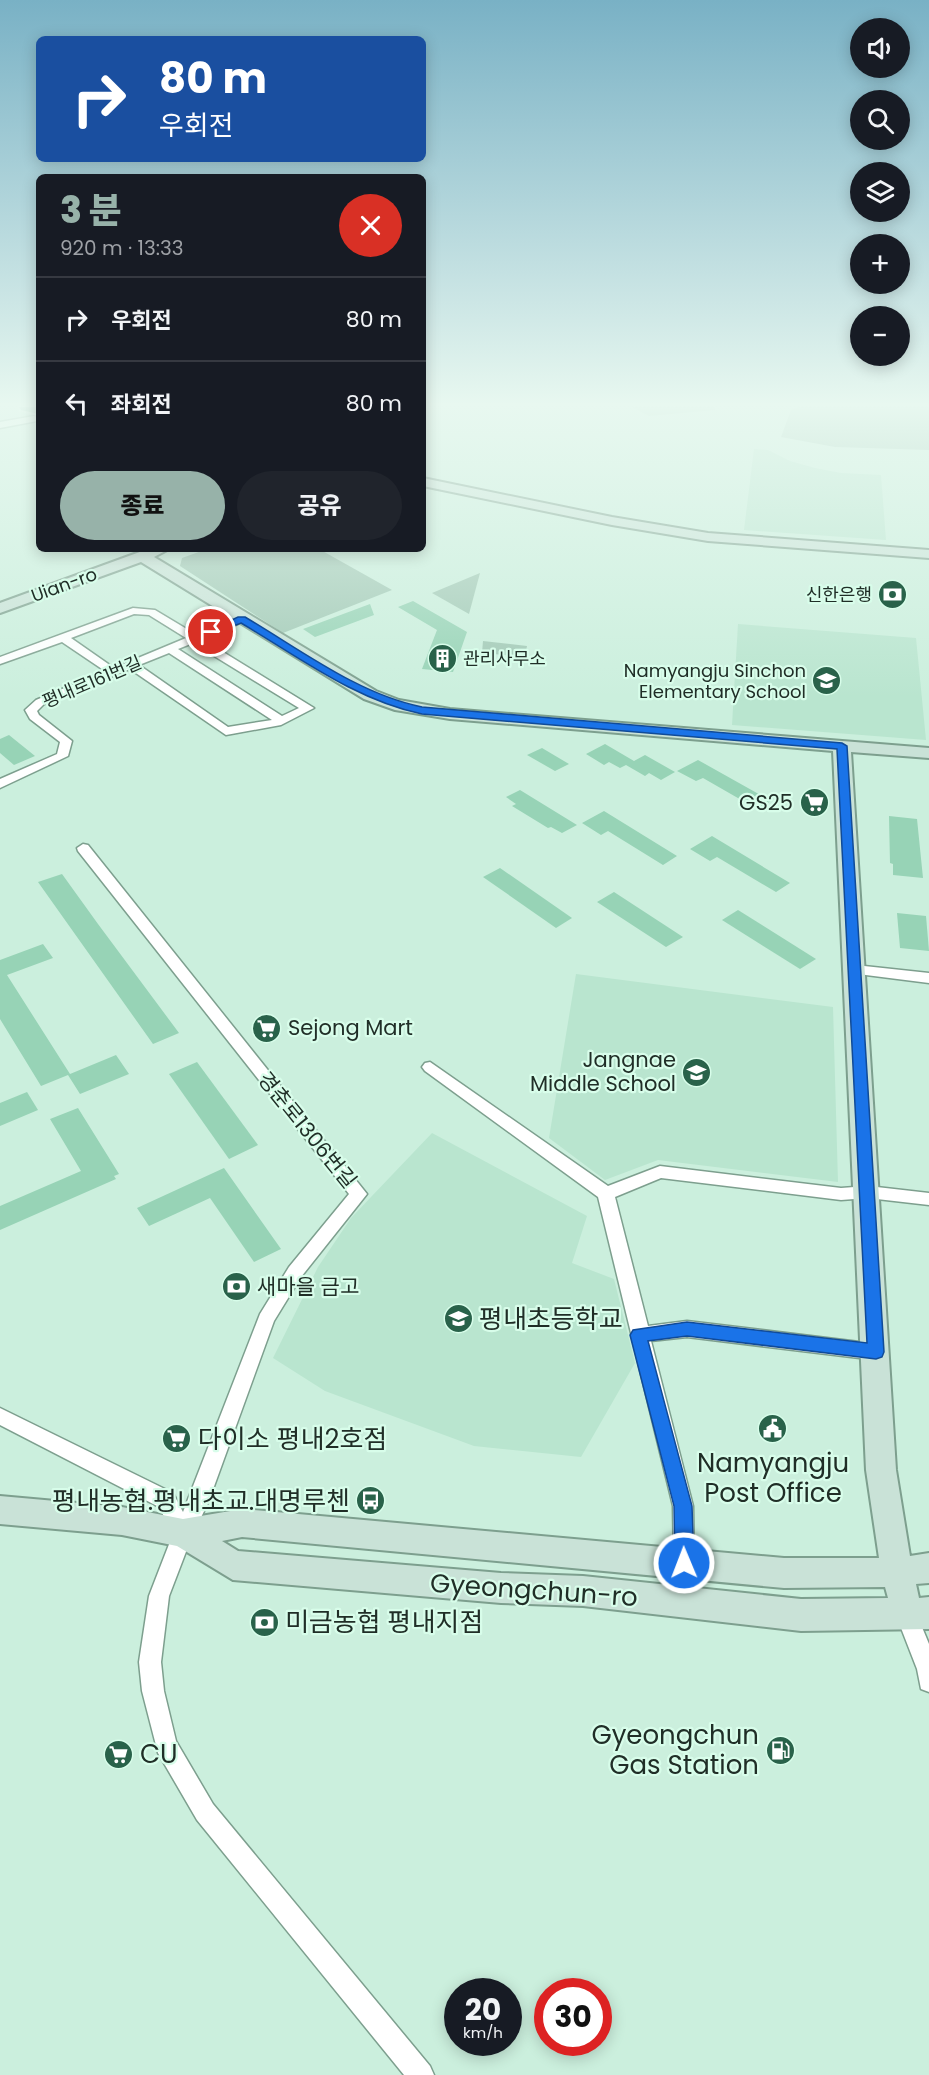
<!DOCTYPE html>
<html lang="ko">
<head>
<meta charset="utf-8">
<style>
	:root { --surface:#171b24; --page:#20242c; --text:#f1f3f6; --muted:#9ea1a6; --line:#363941; --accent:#97b2a9 }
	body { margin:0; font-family:Poppins,"Noto Sans KR",sans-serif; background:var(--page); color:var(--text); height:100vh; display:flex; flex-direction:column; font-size:22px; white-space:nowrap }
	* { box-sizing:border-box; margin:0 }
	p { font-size:20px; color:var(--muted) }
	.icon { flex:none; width:33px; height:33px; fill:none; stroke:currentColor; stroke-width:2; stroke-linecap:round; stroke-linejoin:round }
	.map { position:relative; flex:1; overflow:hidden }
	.side { position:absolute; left:36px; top:174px; width:390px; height:378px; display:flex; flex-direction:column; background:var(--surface); border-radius:9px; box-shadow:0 3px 15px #0003 }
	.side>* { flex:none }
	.hud { position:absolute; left:36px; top:36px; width:390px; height:126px; border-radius:9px; box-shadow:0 3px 15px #0003; background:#1a4fa0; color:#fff; overflow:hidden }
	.tools { position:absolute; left:850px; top:18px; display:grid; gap:12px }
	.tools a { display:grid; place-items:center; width:60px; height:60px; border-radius:50%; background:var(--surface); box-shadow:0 3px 15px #0003; font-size:30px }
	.speed { position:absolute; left:444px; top:1978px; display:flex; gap:12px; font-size:30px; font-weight:700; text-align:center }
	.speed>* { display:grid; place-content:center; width:78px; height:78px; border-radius:50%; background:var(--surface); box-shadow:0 3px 15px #0003; line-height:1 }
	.speed small { font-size:15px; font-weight:400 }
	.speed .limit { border:9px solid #d22; background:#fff; color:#111 }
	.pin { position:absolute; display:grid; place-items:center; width:51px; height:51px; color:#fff; margin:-26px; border:3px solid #fff; border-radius:50%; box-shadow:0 2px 6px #0007 }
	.me { position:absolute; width:66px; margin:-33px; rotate:359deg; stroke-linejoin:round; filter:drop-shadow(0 0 4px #0008) }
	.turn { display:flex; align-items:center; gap:21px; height:126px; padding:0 24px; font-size:27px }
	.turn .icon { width:78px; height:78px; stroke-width:2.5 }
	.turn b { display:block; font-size:42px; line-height:51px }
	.round { display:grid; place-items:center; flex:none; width:63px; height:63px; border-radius:32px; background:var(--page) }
	.summary { display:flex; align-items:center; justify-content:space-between; height:102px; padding:0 24px }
	h1 { font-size:36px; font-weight:800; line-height:45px; color:var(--accent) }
	.action { display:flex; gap:12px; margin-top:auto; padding:12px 24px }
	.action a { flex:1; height:69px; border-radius:36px; background:var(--accent); color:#111; font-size:24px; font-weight:800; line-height:69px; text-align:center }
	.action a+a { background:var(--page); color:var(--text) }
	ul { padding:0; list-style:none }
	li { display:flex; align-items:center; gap:18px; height:84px; padding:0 24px; border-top:2px solid var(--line) }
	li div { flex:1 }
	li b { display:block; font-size:22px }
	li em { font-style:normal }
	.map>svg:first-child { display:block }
</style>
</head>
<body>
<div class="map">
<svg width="929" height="2075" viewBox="0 0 929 2075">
	<rect width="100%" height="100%" fill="#cbefdd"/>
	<g fill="#b9e5cf">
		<polygon points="754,449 768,450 790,461 815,468 841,473 881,475 886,540 744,530"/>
		<polygon points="738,624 916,638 926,740 732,725"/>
		<polygon points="576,974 833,1007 838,1182 658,1160 605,1180 549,1138"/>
		<polygon points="432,1133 587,1216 572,1263 614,1279 635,1363 581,1457 474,1446 325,1391 273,1358 318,1267 351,1218"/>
	</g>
	<g fill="#a2c9b6">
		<polygon points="632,407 715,407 715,410 649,416"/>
		<polygon points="798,407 929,407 929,450 835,447 781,437 791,410"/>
		<polygon points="207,549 319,549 392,590 283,633 180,566 182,558"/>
		<polygon points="480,573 469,614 432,593"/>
		<polygon points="483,641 527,646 525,657 482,653"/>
	</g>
	<g fill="#97d3b6">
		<polygon points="413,601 467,632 453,672 422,669 437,630 398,607"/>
		<polygon points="370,604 374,615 315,637 303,629"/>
		<polygon points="9,735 35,756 14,765 0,753 0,739"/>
		<polygon points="605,744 634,761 645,755 675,772 661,780 649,773 645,776 626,765 620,768 609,762 604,765 586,754"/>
		<polygon points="542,748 569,764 555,771 527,755"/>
		<polygon points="698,760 771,801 757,809 703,778 696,781 677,771"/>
		<polygon points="520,790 577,825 562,833 551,827 548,828 512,806 516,804 506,797"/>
		<polygon points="604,811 677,856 663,865 608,831 601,835 582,823"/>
		<polygon points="889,816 917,819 923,878 893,875 893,864 890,863"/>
		<polygon points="712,836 790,883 776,892 717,857 710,861 690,849"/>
		<polygon points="500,868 572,918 556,928 483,877"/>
		<polygon points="62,874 98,924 179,1033 153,1044 38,882"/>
		<polygon points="614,892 683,937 666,947 597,902"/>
		<polygon points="738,910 816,959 800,969 722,920"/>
		<polygon points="897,913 926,916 929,951 900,948"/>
		<polygon points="43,944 53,958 7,975 70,1074 116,1055 129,1074 80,1094 68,1075 41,1086 0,1019 0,960"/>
		<polygon points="197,1062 258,1145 229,1159 169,1074"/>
		<polygon points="27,1092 38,1110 0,1126 0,1103"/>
		<polygon points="78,1108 119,1174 114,1176 116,1179 0,1230 0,1206 81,1171 50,1119"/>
		<polygon points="224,1168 281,1249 254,1262 210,1198 149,1226 137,1208"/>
	</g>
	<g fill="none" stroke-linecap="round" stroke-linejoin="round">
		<defs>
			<g id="street">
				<polygon points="34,416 37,417 37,421 0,428 0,422"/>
				<path d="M133,608l22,2 40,24 42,-17h8v4l-43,18 112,69 -33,17 -55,10 -96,-66 -86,35 -7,7 2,4 33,26 -4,15 -68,32v-9l57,-25 3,-12 -30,-23 -5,-9 11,-10 69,-29 -43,-29 -62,22v-7zM134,614l15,1 37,23 -72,30 -43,-30zM193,643l106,65 -17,8 -104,-67zM169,653l103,67 -44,7 -89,-62z"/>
				<polygon points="83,844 88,845 367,1194 301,1277 274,1321 208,1503 192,1536 169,1596 161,1662 164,1691 176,1741 213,1804 430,2066 434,2075 404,2075 197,1820 158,1753 142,1691 139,1662 149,1596 173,1534 159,1507 0,1425 0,1408 173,1493 183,1512 260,1314 289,1267 349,1194 78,851 77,848"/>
				<polygon points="855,965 929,973 929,983 850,973 848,970"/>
				<polygon points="430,1062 608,1186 660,1166 841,1188 868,1186 929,1193 929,1205 868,1198 841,1200 661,1178 615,1197 648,1326 687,1321 876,1344 882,1346 885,1352 882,1358 876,1360 687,1337 651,1341 693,1506 694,1563 691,1570 684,1573 677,1570 674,1563 673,1506 598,1197 425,1071 422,1067 425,1063"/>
				<polygon points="907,1605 914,1608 929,1644 929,1692 921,1689 917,1669 896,1615 900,1608"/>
			</g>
			<g id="secondary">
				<polygon points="423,478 612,517 708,533 929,550 929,558 708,541 612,525 423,486"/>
				<path d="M148,549h21l-15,8 222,134 23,9 51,9 479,39v10l-78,-6 45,718 14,86 19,-3v30l-13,1 3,14 10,-1v32l-128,2 -218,-25 -82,-3 -268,-23 -56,-34 -55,-11 -122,-11v-28l122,11 61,12 59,-10 542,49h95l-13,-88 -33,-719 -383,-32 -55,-9 -31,-11 -223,-137 -141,51v-10zM242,1537l542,51 101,-1 3,11 -87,1 -218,-23 -82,-3 -263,-22 -16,-10z"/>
			</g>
			<polygon id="highway" points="19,407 39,407 39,414 21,410"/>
		</defs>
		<use href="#street" stroke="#7d9f8e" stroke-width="3"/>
		<use href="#secondary" stroke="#7d9f8e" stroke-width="4"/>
		<use href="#highway" stroke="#fff" stroke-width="4"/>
		<use href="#street" fill="#fff" fill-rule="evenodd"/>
		<use href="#secondary" fill="#c9e2d7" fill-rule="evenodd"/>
		<use href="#highway" fill="#4b9e7b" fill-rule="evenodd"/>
	</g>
	<linearGradient id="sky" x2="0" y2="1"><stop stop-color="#79b1c5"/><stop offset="0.58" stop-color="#e8f8f0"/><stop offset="1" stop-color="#e8f8f0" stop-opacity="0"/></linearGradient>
	<rect width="929" height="697" fill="url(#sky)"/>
	<path fill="#1a73e8" stroke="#114b97" stroke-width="1.5" d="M238,617h7c56,33 113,77 177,90l420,36 5,3 37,606 -2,5 -6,2 -189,-23 -39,5 44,165 2,57 -3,6 -7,3 -6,-3 -3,-6 -1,-57 -44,-171 3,-5 54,-8 180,21 -30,-594 -415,-35c-67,-14 -123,-57 -181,-91l-27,11 -8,-2z"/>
	<defs>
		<symbol id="bank-disc" viewBox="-11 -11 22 22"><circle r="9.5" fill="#29624a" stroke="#d8fdea"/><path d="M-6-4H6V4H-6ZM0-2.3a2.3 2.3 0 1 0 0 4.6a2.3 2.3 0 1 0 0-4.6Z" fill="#fff"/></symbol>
		<symbol id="building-disc" viewBox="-11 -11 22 22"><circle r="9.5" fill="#29624a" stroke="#d8fdea"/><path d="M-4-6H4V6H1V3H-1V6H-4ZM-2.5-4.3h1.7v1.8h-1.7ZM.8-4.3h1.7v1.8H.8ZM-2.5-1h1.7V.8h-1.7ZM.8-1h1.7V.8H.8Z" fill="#fff"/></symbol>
		<symbol id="school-disc" viewBox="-11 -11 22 22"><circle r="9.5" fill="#29624a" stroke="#d8fdea"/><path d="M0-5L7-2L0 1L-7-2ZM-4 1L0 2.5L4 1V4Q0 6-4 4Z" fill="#fff"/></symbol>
		<symbol id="supermarket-disc" viewBox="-11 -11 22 22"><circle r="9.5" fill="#29624a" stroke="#d8fdea"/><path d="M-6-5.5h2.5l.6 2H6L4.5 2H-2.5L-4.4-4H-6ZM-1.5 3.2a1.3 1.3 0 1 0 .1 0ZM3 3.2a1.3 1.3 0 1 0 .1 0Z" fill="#fff"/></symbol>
		<symbol id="civic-disc" viewBox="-11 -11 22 22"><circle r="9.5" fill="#29624a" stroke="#d8fdea"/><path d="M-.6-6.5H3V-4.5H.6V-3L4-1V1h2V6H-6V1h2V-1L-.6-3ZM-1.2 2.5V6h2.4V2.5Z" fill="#fff"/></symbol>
		<symbol id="bus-disc" viewBox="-11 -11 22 22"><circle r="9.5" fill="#29624a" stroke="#d8fdea"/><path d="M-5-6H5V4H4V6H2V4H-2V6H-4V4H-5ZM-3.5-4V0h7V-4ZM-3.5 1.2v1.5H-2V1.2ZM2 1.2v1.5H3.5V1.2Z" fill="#fff"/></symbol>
		<symbol id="fuel-disc" viewBox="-11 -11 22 22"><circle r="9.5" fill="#29624a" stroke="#d8fdea"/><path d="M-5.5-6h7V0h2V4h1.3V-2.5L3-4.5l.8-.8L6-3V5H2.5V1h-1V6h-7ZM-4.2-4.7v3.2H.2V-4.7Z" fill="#fff"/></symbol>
	</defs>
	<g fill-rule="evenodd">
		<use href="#bank-disc" x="876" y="578" width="33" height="33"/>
		<use href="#building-disc" x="426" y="642" width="33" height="33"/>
		<use href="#school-disc" x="810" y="664" width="33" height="33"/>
		<use href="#supermarket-disc" x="798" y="786" width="33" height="33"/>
		<use href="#supermarket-disc" x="250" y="1012" width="33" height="33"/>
		<use href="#school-disc" x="680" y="1056" width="33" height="33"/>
		<use href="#bank-disc" x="220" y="1270" width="33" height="33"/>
		<use href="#school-disc" x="442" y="1302" width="33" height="33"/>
		<use href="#civic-disc" x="756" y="1412" width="33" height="33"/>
		<use href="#supermarket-disc" x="160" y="1422" width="33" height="33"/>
		<use href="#bus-disc" x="354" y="1484" width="33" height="33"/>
		<use href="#bank-disc" x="248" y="1606" width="33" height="33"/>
		<use href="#fuel-disc" x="764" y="1734" width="33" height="33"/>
		<use href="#supermarket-disc" x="102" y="1738" width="33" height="33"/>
	</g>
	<g text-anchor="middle" stroke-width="4.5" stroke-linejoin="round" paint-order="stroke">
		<g font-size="18" fill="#202e27" stroke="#d8fdea">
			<text transform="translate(64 585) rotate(-20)" y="6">Uian-ro</text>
			<text transform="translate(92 682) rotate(-23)" y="6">평내로161번길</text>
		</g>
		<g font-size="18" fill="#202e27" stroke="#d8fdea" text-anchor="end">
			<text x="872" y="601">신한은행</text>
			<text x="463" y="665" text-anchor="start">관리사무소</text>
			<text x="806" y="677">Namyangju Sinchon<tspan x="806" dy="21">Elementary School</tspan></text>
		</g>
		<g font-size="21" fill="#202e27" stroke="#d8fdea" text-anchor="end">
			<text x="793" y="810">GS25</text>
			<text x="288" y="1035" text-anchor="start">Sejong Mart</text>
			<text x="676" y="1067">Jangnae<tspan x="676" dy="24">Middle School</tspan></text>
			<text x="257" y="1294" text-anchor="start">새마을 금고</text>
		</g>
		<g font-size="21" fill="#202e27" stroke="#d8fdea">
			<text transform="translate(307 1130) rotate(51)" y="7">경춘로1306번길</text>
		</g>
		<g font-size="26" fill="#202e27" stroke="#d8fdea" text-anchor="start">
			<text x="479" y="1328">평내초등학교</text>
			<text x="198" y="1448">다이소 평내2호점</text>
			<text x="773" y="1472" text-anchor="middle">Namyangju<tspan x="773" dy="30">Post Office</tspan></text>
			<text x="350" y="1510" text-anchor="end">평내농협.평내초교.대명루첸</text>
			<text x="285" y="1631">미금농협 평내지점</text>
			<text x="759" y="1744" text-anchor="end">Gyeongchun<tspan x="759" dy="30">Gas Station</tspan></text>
			<text x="140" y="1763">CU</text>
		</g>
		<g font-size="26" fill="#202e27" stroke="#d8fdea">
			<text transform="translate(534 1590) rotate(4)" y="9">Gyeongchun-ro</text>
		</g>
	</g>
</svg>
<div class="tools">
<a><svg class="icon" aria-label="sound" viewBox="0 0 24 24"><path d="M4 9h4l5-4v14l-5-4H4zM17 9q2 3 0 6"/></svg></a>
<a><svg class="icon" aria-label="search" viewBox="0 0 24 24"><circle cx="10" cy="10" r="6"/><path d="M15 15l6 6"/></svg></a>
<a><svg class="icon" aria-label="layers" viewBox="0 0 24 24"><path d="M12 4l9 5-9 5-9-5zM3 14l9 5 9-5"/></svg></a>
<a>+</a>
<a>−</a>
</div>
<div class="speed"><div>20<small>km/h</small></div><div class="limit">30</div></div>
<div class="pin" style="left:211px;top:632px;background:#d93025"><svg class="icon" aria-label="arrive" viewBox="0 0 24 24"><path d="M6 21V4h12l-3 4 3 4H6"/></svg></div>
<svg class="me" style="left:684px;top:1563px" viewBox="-20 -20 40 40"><circle r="17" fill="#1a73e8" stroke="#fff" stroke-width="3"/><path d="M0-11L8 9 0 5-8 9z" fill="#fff"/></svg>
<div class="hud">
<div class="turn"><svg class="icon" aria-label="right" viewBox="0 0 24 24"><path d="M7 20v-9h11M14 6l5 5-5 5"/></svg><div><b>80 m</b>우회전</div></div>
</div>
<section class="side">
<div class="summary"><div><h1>3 분</h1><p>920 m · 13:33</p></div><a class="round" style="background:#d93025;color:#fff"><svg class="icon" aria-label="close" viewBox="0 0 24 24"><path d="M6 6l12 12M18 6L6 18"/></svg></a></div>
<ul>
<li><svg class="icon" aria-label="right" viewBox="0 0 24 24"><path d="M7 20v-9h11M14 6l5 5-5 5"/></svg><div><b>우회전</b></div><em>80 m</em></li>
<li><svg class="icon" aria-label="left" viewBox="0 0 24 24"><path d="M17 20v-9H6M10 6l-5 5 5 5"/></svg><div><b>좌회전</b></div><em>80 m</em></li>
</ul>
<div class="action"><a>종료</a><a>공유</a></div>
</section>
</div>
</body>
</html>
